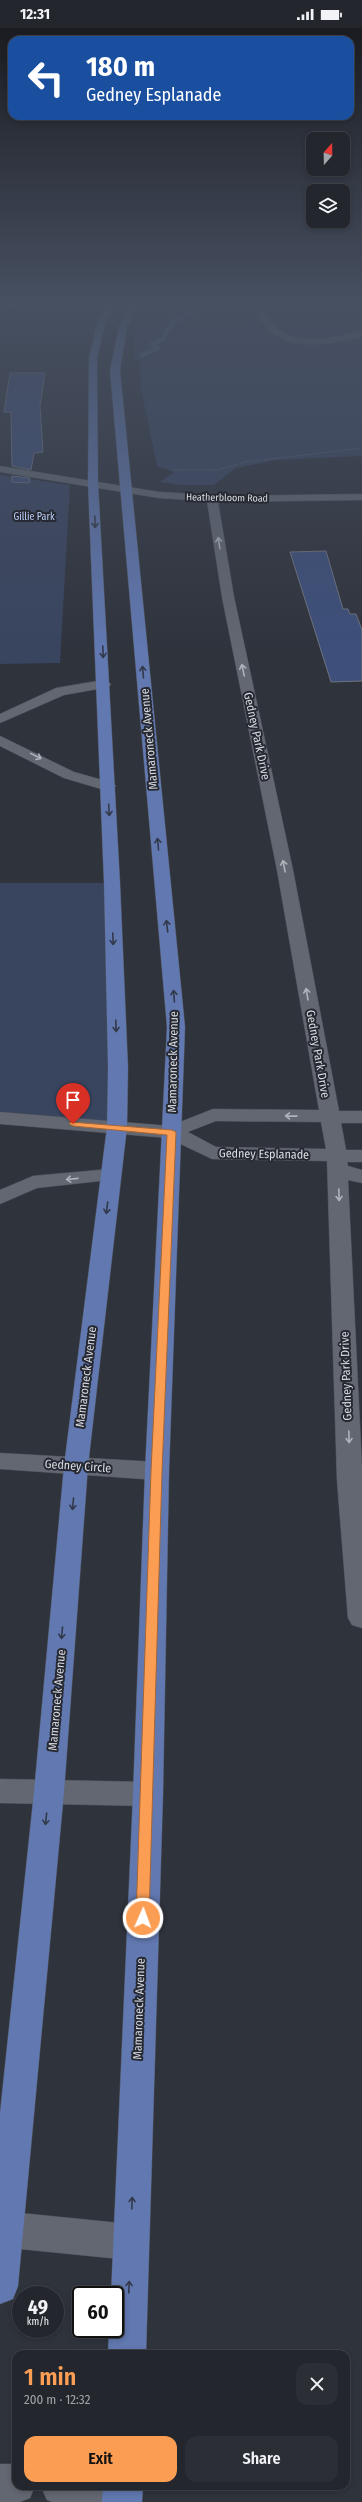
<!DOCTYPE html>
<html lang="en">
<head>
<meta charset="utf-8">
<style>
	:root { --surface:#23262d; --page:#2b2e35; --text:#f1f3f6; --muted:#a3a5aa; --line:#404349; --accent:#fc9d54 }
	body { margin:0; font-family:"Fira Sans Condensed",sans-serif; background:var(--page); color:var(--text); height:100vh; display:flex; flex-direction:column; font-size:15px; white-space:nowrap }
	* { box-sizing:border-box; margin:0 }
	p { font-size:13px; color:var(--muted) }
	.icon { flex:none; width:22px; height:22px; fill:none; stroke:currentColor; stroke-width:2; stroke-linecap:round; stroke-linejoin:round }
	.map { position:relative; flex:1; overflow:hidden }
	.details { position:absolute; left:12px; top:2322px; width:338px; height:140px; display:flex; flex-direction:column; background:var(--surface); border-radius:12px; box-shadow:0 2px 6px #0003,0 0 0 1px var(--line) }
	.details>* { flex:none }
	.guide { position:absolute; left:8px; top:8px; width:346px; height:84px; border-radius:12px; box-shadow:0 2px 6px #0003,0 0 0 1px var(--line); background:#1a4fa0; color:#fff; overflow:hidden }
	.needle { width:26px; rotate:20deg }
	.tools { position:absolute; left:306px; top:104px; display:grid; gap:8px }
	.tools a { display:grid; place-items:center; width:44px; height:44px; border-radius:8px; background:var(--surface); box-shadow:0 2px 6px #0003,0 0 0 1px var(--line); font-size:20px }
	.speed { position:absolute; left:12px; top:2258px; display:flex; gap:8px; font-size:20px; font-weight:700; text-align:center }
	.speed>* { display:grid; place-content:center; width:52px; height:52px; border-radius:50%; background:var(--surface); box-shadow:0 2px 6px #0003,0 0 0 1px var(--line); line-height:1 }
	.speed small { font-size:10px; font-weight:400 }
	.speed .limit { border:2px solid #111; border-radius:6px; background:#fff; color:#111 }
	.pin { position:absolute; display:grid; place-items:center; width:34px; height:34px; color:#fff; margin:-41px -17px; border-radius:50% 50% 50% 0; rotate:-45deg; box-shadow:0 0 4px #0007 }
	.pin .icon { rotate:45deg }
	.me { position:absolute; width:44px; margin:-22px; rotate:2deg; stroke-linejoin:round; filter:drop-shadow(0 0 3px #0008) }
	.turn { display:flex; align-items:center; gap:14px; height:84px; padding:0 12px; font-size:18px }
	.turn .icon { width:52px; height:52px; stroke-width:2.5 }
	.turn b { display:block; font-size:28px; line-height:34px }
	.round { display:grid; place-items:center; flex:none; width:42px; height:42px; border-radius:12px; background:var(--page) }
	.headline { display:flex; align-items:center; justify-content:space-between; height:68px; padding:0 12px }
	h1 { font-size:24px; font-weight:600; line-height:30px; color:var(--accent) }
	.action { display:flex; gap:8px; margin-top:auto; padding:8px 12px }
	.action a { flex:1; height:46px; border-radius:12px; background:var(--accent); color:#111; font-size:16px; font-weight:600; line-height:46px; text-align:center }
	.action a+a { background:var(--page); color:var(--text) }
	.status { display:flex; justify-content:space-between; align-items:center; height:28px; padding:0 20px; background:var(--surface); direction:ltr }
	.status svg { height:11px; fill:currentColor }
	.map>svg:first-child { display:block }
</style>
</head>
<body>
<div class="status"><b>12:31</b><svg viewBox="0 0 49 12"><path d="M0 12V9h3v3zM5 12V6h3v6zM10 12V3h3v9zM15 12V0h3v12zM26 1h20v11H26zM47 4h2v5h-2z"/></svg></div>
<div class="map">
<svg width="362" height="2474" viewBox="0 0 362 2474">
	<rect width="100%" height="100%" fill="#2f333c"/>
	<g fill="#39445f">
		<polygon points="147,275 362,275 362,428 276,432 236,440 214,457 181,457 160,454 174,444 157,438 141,360 140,332 134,331 135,305"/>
		<polygon points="0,447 70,457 60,635 0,636"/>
		<polygon points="0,855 112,855 117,1099 0,1090"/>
	</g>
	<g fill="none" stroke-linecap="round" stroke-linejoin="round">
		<path stroke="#556895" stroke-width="4.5" d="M142,327l16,-7 -6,-4 11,-5c7,-22 28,-27 47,-36"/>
	</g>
	<g fill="#3d4f7a" stroke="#6f737e">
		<polygon points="10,345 45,345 40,378 43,424 34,425 31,442 12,438 11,384 4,384"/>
		<polygon points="12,448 30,450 29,455 12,454"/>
		<polygon points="326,523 343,581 348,581 350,586 356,586 362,602 362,653 331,654 290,524"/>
	</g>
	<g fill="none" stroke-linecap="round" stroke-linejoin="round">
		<defs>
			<g id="minor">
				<polygon points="9,275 19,275 0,284 0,279"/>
				<path d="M251,275h8c5,8 10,18 18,25 23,20 60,9 85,2v6c-26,8 -66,15 -90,-3 -9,-7 -15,-20 -21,-30z"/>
				<path d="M0,438l159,26 69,4 134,-2v6l-144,2 16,95 59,273 46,241h23v12h-21l5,27h16v12h-15l1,4 14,4v13l-14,-3 14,288v160l-10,-3 -4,-7 -11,-138 -10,-319 -115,-2 -44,-21 -168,-14v-12l170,14 43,-17 106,1 -42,-240 -55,-273 -15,-96 -48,-3 -159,-26zM216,1093l105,1 5,27 -110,-2 -28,-15z"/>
				<polygon points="104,652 111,656 109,659 64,667 0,695 0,686 56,660"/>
				<polygon points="0,708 74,744 113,755 116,758 108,763 64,750 0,718"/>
				<polygon points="111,1141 118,1143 121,1147 118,1151 37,1160 0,1176 0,1162 33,1148"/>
				<polygon points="0,1425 157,1434 166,1437 169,1443 166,1449 157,1452 0,1441"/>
				<polygon points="0,1751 148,1754 158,1757 163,1766 158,1775 148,1778 0,1775"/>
				<polygon points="0,2183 130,2196 143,2201 148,2214 143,2227 130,2232 0,2219"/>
				<polygon points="0,2436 16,2436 16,2458 35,2458 30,2470 20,2474 0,2474"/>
				<polygon points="41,2458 142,2458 143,2460 137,2474 52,2474 47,2472"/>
			</g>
			<g id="major">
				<polygon points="109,275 117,275 106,292 97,330 98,455 120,855 128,1040 127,1099 88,1438 64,1764 18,2258 13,2271 0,2276 0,2085 34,1764 64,1438 107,1099 108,1040 104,855 88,455 89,330 98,292"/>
				<polygon points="130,275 138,275 127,299 120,342 185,999 169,1443 163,1766 146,2326 108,2326 109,2301 115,2301 115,2267 111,2267 133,1766 145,1443 167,999 110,342 119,299"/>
				<polygon points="103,2458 143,2458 142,2474 102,2474"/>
			</g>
		</defs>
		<use href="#minor" stroke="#4d5158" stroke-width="1"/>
		<use href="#major" stroke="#4d5158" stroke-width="1"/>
		<polyline stroke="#70747b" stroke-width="1" stroke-dasharray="1 1.5" stroke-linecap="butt" points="173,442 218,442 245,434 362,420"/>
		<use href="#minor" fill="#626771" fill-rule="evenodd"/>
		<use href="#major" fill="#6178b0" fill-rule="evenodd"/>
	</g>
	<defs><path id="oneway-shaft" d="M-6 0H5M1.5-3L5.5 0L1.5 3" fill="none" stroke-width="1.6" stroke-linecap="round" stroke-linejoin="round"/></defs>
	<g stroke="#32394b">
		<use href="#oneway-shaft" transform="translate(95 494) rotate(88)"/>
		<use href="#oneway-shaft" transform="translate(103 624) rotate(88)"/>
		<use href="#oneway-shaft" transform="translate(143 644) rotate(-95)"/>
		<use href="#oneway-shaft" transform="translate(109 782) rotate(87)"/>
		<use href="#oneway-shaft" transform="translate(158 816) rotate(-95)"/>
		<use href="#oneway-shaft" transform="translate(167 898) rotate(-97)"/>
		<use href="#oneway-shaft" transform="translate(113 911) rotate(88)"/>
		<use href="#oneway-shaft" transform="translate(174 968) rotate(-94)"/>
		<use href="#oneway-shaft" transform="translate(116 998) rotate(88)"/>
		<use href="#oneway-shaft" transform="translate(107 1180) rotate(97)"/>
		<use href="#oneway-shaft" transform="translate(73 1476) rotate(95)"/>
		<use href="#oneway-shaft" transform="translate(62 1605) rotate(95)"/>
		<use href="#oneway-shaft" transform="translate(46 1791) rotate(96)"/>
		<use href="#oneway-shaft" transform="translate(132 2175) rotate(-88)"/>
		<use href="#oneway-shaft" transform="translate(129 2259) rotate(-88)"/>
	</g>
	<g stroke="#afb3ba">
		<use href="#oneway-shaft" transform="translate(219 515) rotate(-99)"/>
		<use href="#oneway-shaft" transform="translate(243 642) rotate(-102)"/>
		<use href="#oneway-shaft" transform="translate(36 728) rotate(26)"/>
		<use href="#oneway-shaft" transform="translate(284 838) rotate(-101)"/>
		<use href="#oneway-shaft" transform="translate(307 966) rotate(-100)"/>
		<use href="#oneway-shaft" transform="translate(291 1088) rotate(-179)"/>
		<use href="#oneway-shaft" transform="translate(72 1151) rotate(174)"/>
		<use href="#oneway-shaft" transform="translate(339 1167) rotate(88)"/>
		<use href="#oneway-shaft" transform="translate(349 1409) rotate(88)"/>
	</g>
	<linearGradient id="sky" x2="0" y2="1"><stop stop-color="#1a1c21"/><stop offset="0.44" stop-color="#475061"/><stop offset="1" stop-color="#475061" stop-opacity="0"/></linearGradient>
	<rect width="362" height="621" fill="url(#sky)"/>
	<polygon fill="#fc9d54" stroke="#a46637" points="70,1094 172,1102 176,1104 162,1443 149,1890 147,1894 138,1894 136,1890 151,1443 167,1107 73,1098 69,1096"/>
	<g text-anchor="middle" stroke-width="4" stroke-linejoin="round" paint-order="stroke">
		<g font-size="10" fill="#d9dce1" stroke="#262932">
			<text transform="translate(227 469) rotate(1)" y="4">Heatherbloom Road</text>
		</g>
		<g font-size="10" fill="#bccffa" stroke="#262932">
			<text x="34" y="492">Gillie Park</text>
		</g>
		<g font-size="12" fill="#d9dce1" stroke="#262932">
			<text transform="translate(257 708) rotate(78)" y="4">Gedney Park Drive</text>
			<text transform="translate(149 711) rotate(-95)" y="4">Mamaroneck Avenue</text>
			<text transform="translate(318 1026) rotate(80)" y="4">Gedney Park Drive</text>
			<text transform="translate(173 1034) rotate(-89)" y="4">Mamaroneck Avenue</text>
			<text transform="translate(264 1126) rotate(1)" y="4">Gedney Esplanade</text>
			<text transform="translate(346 1348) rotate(-92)" y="4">Gedney Park Drive</text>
			<text transform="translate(86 1349) rotate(-83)" y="4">Mamaroneck Avenue</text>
			<text transform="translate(78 1438) rotate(4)" y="4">Gedney Circle</text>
			<text transform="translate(57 1672) rotate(-85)" y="4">Mamaroneck Avenue</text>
			<text transform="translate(139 1981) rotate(-88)" y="4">Mamaroneck Avenue</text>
		</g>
	</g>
</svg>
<div class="tools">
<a><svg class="needle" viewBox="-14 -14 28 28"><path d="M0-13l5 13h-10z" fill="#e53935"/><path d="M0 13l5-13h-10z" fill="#a3a5aa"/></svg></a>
<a><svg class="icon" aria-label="layers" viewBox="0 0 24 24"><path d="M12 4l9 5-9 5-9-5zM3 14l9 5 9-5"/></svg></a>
</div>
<div class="speed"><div>49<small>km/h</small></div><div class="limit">60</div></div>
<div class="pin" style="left:73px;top:1096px;background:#d93025"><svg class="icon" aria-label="arrive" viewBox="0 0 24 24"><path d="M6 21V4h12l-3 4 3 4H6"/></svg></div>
<svg class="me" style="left:143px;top:1890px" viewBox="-20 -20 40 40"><circle r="17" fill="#fc9d54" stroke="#fff" stroke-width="3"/><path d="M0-11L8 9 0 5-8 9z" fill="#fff"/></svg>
<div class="guide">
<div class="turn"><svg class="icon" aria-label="left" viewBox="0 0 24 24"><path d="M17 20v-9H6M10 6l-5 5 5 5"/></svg><div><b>180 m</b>Gedney Esplanade</div></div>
</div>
<section class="details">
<div class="headline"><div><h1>1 min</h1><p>200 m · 12:32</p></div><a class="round"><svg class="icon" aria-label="close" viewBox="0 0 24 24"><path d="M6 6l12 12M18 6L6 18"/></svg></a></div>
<div class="action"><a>Exit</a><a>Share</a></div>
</section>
</div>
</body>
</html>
